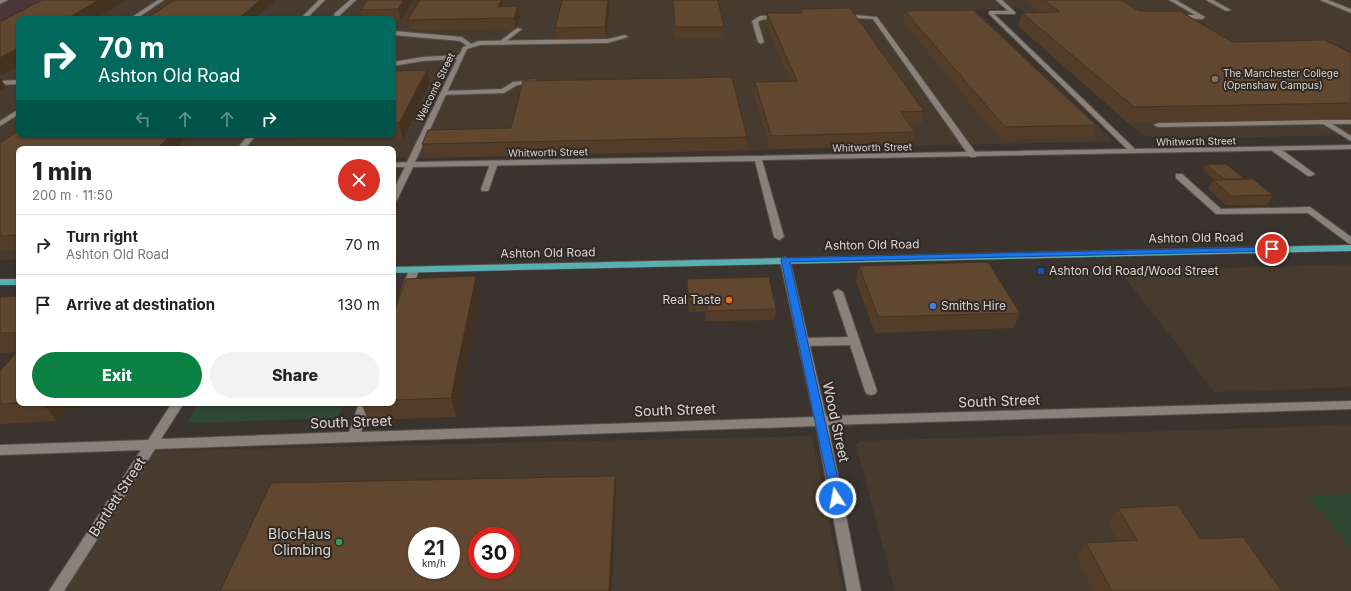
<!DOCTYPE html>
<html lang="en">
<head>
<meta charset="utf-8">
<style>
	:root { --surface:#fff; --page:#f2f2f2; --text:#222; --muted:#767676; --line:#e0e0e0; --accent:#0b8043 }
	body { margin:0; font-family:Inter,sans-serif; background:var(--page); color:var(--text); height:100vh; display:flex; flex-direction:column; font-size:15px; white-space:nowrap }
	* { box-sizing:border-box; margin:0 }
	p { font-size:13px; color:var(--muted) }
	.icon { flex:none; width:22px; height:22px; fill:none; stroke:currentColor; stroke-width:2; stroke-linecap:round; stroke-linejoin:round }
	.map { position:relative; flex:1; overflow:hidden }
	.details { position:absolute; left:16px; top:146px; width:380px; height:260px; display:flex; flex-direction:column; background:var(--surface); border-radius:8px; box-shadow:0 1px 3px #0004 }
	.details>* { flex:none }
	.hud { position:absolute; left:16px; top:16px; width:380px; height:122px; border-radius:8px; box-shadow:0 1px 3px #0004; background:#00695c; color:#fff; overflow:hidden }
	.speed { position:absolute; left:408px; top:527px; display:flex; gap:8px; font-size:20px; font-weight:700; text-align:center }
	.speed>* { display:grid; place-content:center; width:52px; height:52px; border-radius:50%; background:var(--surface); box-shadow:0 1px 3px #0004; line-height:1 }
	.speed small { font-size:10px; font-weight:400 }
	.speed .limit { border:6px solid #d22; background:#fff; color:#111 }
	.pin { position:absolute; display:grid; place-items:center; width:34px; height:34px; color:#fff; margin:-17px; border:2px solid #fff; border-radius:50%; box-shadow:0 1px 4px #0007 }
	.me { position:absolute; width:44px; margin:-22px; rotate:349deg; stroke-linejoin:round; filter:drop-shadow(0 0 3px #0008) }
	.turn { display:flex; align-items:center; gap:14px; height:84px; padding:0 16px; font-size:18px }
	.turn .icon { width:52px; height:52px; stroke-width:2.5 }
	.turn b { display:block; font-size:28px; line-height:34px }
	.lanes { display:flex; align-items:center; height:38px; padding:0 16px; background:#0003; justify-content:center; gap:20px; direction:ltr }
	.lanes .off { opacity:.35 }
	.round { display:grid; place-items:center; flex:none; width:42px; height:42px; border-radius:21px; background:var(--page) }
	.summary { display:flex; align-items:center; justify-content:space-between; height:68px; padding:0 16px }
	h1 { font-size:24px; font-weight:800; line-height:30px }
	.action { display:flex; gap:8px; margin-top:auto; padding:8px 16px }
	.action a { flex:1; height:46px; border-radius:24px; background:var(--accent); color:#fff; font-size:16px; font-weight:800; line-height:46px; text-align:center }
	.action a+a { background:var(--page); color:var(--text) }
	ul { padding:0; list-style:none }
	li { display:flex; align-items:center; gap:12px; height:60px; padding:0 16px; border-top:1px solid var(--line) }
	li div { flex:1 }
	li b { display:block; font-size:15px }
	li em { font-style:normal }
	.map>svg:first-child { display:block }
</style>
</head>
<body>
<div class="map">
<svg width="1351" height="591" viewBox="0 0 1351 591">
	<rect width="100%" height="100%" fill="#3b342e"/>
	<polygon fill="#4c3738" points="0,0 43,0 0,21"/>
	<g fill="#473b30" fill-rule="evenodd">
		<polygon points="71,0 1351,0 1351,135 1158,139 1145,135 1140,133 1017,25 1039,24 1018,7 998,7 1000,9 975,10 1114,141 425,158 393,157 393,149 19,149 19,259 0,260 0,36 19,26 19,135 393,135 393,19 34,19"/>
		<polygon points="1351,265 1351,387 1214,392 1119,270"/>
		<polygon points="1351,425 1351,591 895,591 856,445 861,441"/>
		<path d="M812,436l31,155h-778l86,-140zM417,536h34v34h-34zM477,536h34v34h-34z"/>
	</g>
	<g fill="#2e4833">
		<polygon points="199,403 344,403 338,418 187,423"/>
		<polygon points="1351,494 1351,548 1307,496"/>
	</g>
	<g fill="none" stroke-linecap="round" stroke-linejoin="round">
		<defs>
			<g id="service">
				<polygon points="0,0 8,0 0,4"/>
				<polygon points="158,0 164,0 136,19 129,19"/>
				<polygon points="319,0 325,0 306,19 300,19"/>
				<polygon points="350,0 356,0 340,15 339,19 333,19 335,13"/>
				<polygon points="996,0 1002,0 1015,12 1015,14 989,14 989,12 991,11 1008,11"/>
				<polygon points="1169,0 1176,0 1205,17 1202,19 1174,18 1174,16 1176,15 1195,15"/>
				<polygon points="1206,0 1213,0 1231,10 1226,11"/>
				<polygon points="1320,0 1328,0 1351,9 1351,13"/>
				<polygon points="843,14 877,17 976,153 976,157 970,157 873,19 841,17 840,16"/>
				<path d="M760,16l19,-1 3,2c-7,4 -17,0 -24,5l6,20 -3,2 -3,-2 -6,-21z"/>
				<polygon points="517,28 522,29 503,44 499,44 499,42"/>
				<polygon points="393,31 462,37 474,46 469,47 460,41 393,35"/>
				<polygon points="536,80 539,82 538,83 517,85 504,93 443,95 440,93 443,91 502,89 513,82"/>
				<polygon points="19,109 19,114 0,126 0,121"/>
				<polygon points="1324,120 1351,120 1351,124 1332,124 1351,136 1351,141 1323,124 1158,127 1154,125 1158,123"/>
				<polygon points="248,135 256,135 245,149 237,149"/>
				<polygon points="1272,147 1278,147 1315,174 1311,176 1308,176 1272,151"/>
				<polygon points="491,161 497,161 498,163 489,189 488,191 482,191 481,189"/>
				<polygon points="1176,174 1182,174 1221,209 1310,207 1351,237 1351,244 1348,243 1308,213 1216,214 1176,178"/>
				<polygon points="838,289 843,292 877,391 875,394 871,395 867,394 865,391 850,345 804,346 800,345 799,342 800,339 804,338 848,337 833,292"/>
			</g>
			<g id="minor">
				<polygon points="991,11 1135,149 1351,145 1351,149 762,160 784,237 779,240 774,237 755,161 413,167 397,200 393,203 393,191 405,167 393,167 393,163 407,162 457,59 423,61 393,66 393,62 423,57 459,55 463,47 479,41 608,39 625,35 628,37 608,43 480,45 467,49 415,162 1127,149 989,14 989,12"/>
				<polygon points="19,80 19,84 0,85 0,81"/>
				<polygon points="785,257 790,260 826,416 1351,401 1351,409 828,425 861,591 847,591 816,426 155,449 64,591 49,591 141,450 0,455 0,445 148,440 172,403 184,403 161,439 349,432 359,403 371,403 361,432 814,417 780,260"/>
				<polygon points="414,267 419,270 411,292 410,294 402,294 401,292 409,270"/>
			</g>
			<g id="trunk">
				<polygon points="1351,245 1351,251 393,273 393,267"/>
				<rect x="0" y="279" width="19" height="6"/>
			</g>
		</defs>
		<use href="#service" stroke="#56504b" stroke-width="2"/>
		<use href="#minor" stroke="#56504b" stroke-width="2"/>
		<use href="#trunk" stroke="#56504b" stroke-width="1"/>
		<use href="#service" fill="#89817a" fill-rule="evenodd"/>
		<use href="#minor" fill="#89817a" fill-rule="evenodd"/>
		<use href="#trunk" fill="#5aaead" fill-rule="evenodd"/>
	</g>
	<g fill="#533d28">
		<polygon points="413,0 401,20 393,20 393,19 363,19 360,10"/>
		<polygon points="420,0 502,0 503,7 520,17 516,29 409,30 407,20"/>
		<polygon points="610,0 606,38 556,39 555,28"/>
		<polygon points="672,0 718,0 724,27 723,38 675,38"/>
		<polygon points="1025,0 1122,0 1139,11 1232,42 1351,53 1351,119 1128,123 1018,26 1022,13 1040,12"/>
		<polygon points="801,9 924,111 922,124 910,124 915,132 912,145 770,149 754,94 755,82 790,81 766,24 767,13 800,13"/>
		<polygon points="905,11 1096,125 1092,138 1001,140 903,22"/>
		<polygon points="427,70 430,84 403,139 297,141 295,135 393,135 393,71"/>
		<polygon points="19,135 190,135 176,149 19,149 19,250 0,251 0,143"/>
		<polygon points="747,137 747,150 425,158 422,144"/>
		<polygon points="1206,165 1245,179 1273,195 1267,205 1226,205 1208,189 1213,180 1215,180 1203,170"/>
		<polygon points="859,266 1020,313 1014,328 875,333 856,281"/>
		<polygon points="687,279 776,309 774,320 706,321 705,311 689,312 687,289"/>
		<polygon points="480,295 456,417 368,420 361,403 393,403 393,315"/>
		<polygon points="19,296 19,403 72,403 57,421 0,424 0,371 17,352 0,353 0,297"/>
		<polygon points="1118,508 1201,539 1282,591 1094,591 1077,558 1086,543 1118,541 1108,523"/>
	</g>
	<g fill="#443221">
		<polygon points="99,0 124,0 125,1 95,19 66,19"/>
		<polygon points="260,0 276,0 254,19 238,19"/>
		<polygon points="404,0 413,0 401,20 398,9"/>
		<polygon points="501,0 502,0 503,8 498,7"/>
		<polygon points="608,0 610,0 606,38 605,27"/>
		<polygon points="518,6 520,17 516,29 514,18"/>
		<polygon points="19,47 19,65 2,76 0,72 0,58"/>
		<polygon points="427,70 430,84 403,139 399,123"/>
		<polygon points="0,77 6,87 0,91"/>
		<polygon points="171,135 190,135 176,149 157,149"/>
		<polygon points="476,276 480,295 456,417 451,398"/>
		<polygon points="43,403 72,403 57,421"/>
		<polygon points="615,476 616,492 612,591 609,591"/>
	</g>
	<g fill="#61472f" stroke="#443221" fill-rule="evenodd">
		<polygon points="42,0 99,0 66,19 19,19 19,47 0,58 0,22"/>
		<polygon points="174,0 260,0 238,19 146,19"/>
		<polygon points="368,0 404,0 398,9 360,10"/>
		<polygon points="420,0 501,0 498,7 518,6 514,18 407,20"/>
		<polygon points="562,0 608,0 605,27 555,28"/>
		<polygon points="673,0 718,0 724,27 675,27"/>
		<polygon points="1044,0 1122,0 1139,11 1180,11 1232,42 1325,40 1351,53 1351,103 1134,107 1022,13 1060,12"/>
		<polygon points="850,8 924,111 901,112 915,132 771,136 755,82 797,81 767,13 803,13 801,9"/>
		<polygon points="973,10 1096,125 1005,127 905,11"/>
		<polygon points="427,70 399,123 393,123 393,71"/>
		<polygon points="732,77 747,137 422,144 428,130 511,128 523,81"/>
		<polygon points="19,130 19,135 171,135 157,149 19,149 19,235 0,236 0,143"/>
		<polygon points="1226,164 1245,179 1224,179 1206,165"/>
		<polygon points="1253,179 1273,195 1231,196 1213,180"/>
		<polygon points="988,262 1020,313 878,317 859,266"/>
		<polygon points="476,276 451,398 393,400 393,315 406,279"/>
		<polygon points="769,277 776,309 707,311 706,301 689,301 687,279"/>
		<polygon points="19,296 19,333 0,333 0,297"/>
		<polygon points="19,350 19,403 0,404 0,371"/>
		<path d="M615,476l-6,115h-389l51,-108zM417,536h34v34h-34zM477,536h34v34h-34z"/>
		<polygon points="1178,505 1201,539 1243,537 1282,591 1112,591 1086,543 1137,540 1118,508"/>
	</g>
	<polygon fill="#1a73e8" stroke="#114b97" points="1272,247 1276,249 1275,251 790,262 842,498 840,502 836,503 832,502 781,260 782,258"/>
	<circle fill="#8d6e63" stroke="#312a24" stroke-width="1.5" cx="1215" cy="79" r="4"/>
	<rect fill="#1a4fb4" stroke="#312a24" stroke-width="1.5" x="1037" y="267" width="8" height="8" rx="2"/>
	<circle fill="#e8710a" stroke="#312a24" stroke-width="1.5" cx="729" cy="300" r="4"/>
	<circle fill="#3f7fe0" stroke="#312a24" stroke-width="1.5" cx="933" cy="306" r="4"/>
	<circle fill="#2e9e5b" stroke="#312a24" stroke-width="1.5" cx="339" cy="542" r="4"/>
	<g text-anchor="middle" stroke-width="4" stroke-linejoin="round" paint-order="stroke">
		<g font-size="10" fill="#dbd6d2" stroke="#312a24" text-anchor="start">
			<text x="1223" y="77">The Manchester College<tspan x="1223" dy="12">(Openshaw Campus)</tspan></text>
		</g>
		<g font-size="10" fill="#dbd6d2" stroke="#312a24">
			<text transform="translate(435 87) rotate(-64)" y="4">Welcomb Street</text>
			<text transform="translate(1196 141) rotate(-1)" y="4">Whitworth Street</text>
			<text transform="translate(872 147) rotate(-1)" y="4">Whitworth Street</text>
			<text transform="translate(548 152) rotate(-1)" y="4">Whitworth Street</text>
		</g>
		<g font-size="12" fill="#dbd6d2" stroke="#312a24">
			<text transform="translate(1196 238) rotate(-1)" y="4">Ashton Old Road</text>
			<text transform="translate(872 245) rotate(-1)" y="4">Ashton Old Road</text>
			<text transform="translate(548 253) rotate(-1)" y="4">Ashton Old Road</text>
		</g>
		<g font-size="12" fill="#dbd6d2" stroke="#312a24" text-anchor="start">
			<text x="1049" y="275">Ashton Old Road/Wood Street</text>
			<text x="721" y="304" text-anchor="end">Real Taste</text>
			<text x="941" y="310">Smiths Hire</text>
		</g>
		<g font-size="14" fill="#dbd6d2" stroke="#312a24">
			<text transform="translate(999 401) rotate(-2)" y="5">South Street</text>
			<text transform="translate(675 410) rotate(-2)" y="5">South Street</text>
			<text transform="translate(351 422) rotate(-2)" y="5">South Street</text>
			<text transform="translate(836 422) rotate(78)" y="5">Wood Street</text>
			<text transform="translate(117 497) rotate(-57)" y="5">Bartlett Street</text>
		</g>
		<g font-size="14" fill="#dbd6d2" stroke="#312a24" text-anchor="end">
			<text x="331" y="539">BlocHaus<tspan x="331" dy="16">Climbing</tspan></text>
		</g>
	</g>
</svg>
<div class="speed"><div>21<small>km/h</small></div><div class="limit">30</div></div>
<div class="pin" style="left:1272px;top:249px;background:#d93025"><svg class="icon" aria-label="arrive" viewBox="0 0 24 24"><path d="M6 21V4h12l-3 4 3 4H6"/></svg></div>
<svg class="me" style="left:836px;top:498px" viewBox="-20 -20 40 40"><circle r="17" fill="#1a73e8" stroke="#fff" stroke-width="3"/><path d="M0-11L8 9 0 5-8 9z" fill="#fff"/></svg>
<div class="hud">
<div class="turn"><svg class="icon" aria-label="right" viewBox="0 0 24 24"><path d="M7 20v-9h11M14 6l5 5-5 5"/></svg><div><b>70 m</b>Ashton Old Road</div></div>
<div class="lanes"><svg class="icon off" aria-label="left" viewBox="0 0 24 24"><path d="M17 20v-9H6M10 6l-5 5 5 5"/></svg><svg class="icon off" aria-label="ahead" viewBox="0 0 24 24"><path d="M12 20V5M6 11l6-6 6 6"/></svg><svg class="icon off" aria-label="ahead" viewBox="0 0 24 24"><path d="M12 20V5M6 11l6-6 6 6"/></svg><svg class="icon" aria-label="right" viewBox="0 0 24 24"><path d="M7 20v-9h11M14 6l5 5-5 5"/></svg></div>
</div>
<section class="details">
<div class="summary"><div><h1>1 min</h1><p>200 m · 11:50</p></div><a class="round" style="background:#d93025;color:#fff"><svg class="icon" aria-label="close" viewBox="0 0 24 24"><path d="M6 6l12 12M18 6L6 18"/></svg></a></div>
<ul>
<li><svg class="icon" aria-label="right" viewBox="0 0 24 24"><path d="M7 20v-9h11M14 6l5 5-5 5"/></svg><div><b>Turn right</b><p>Ashton Old Road</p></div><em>70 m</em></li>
<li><svg class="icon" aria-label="arrive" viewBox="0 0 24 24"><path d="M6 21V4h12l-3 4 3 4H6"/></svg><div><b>Arrive at destination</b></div><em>130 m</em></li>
</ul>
<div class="action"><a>Exit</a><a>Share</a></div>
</section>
</div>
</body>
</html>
